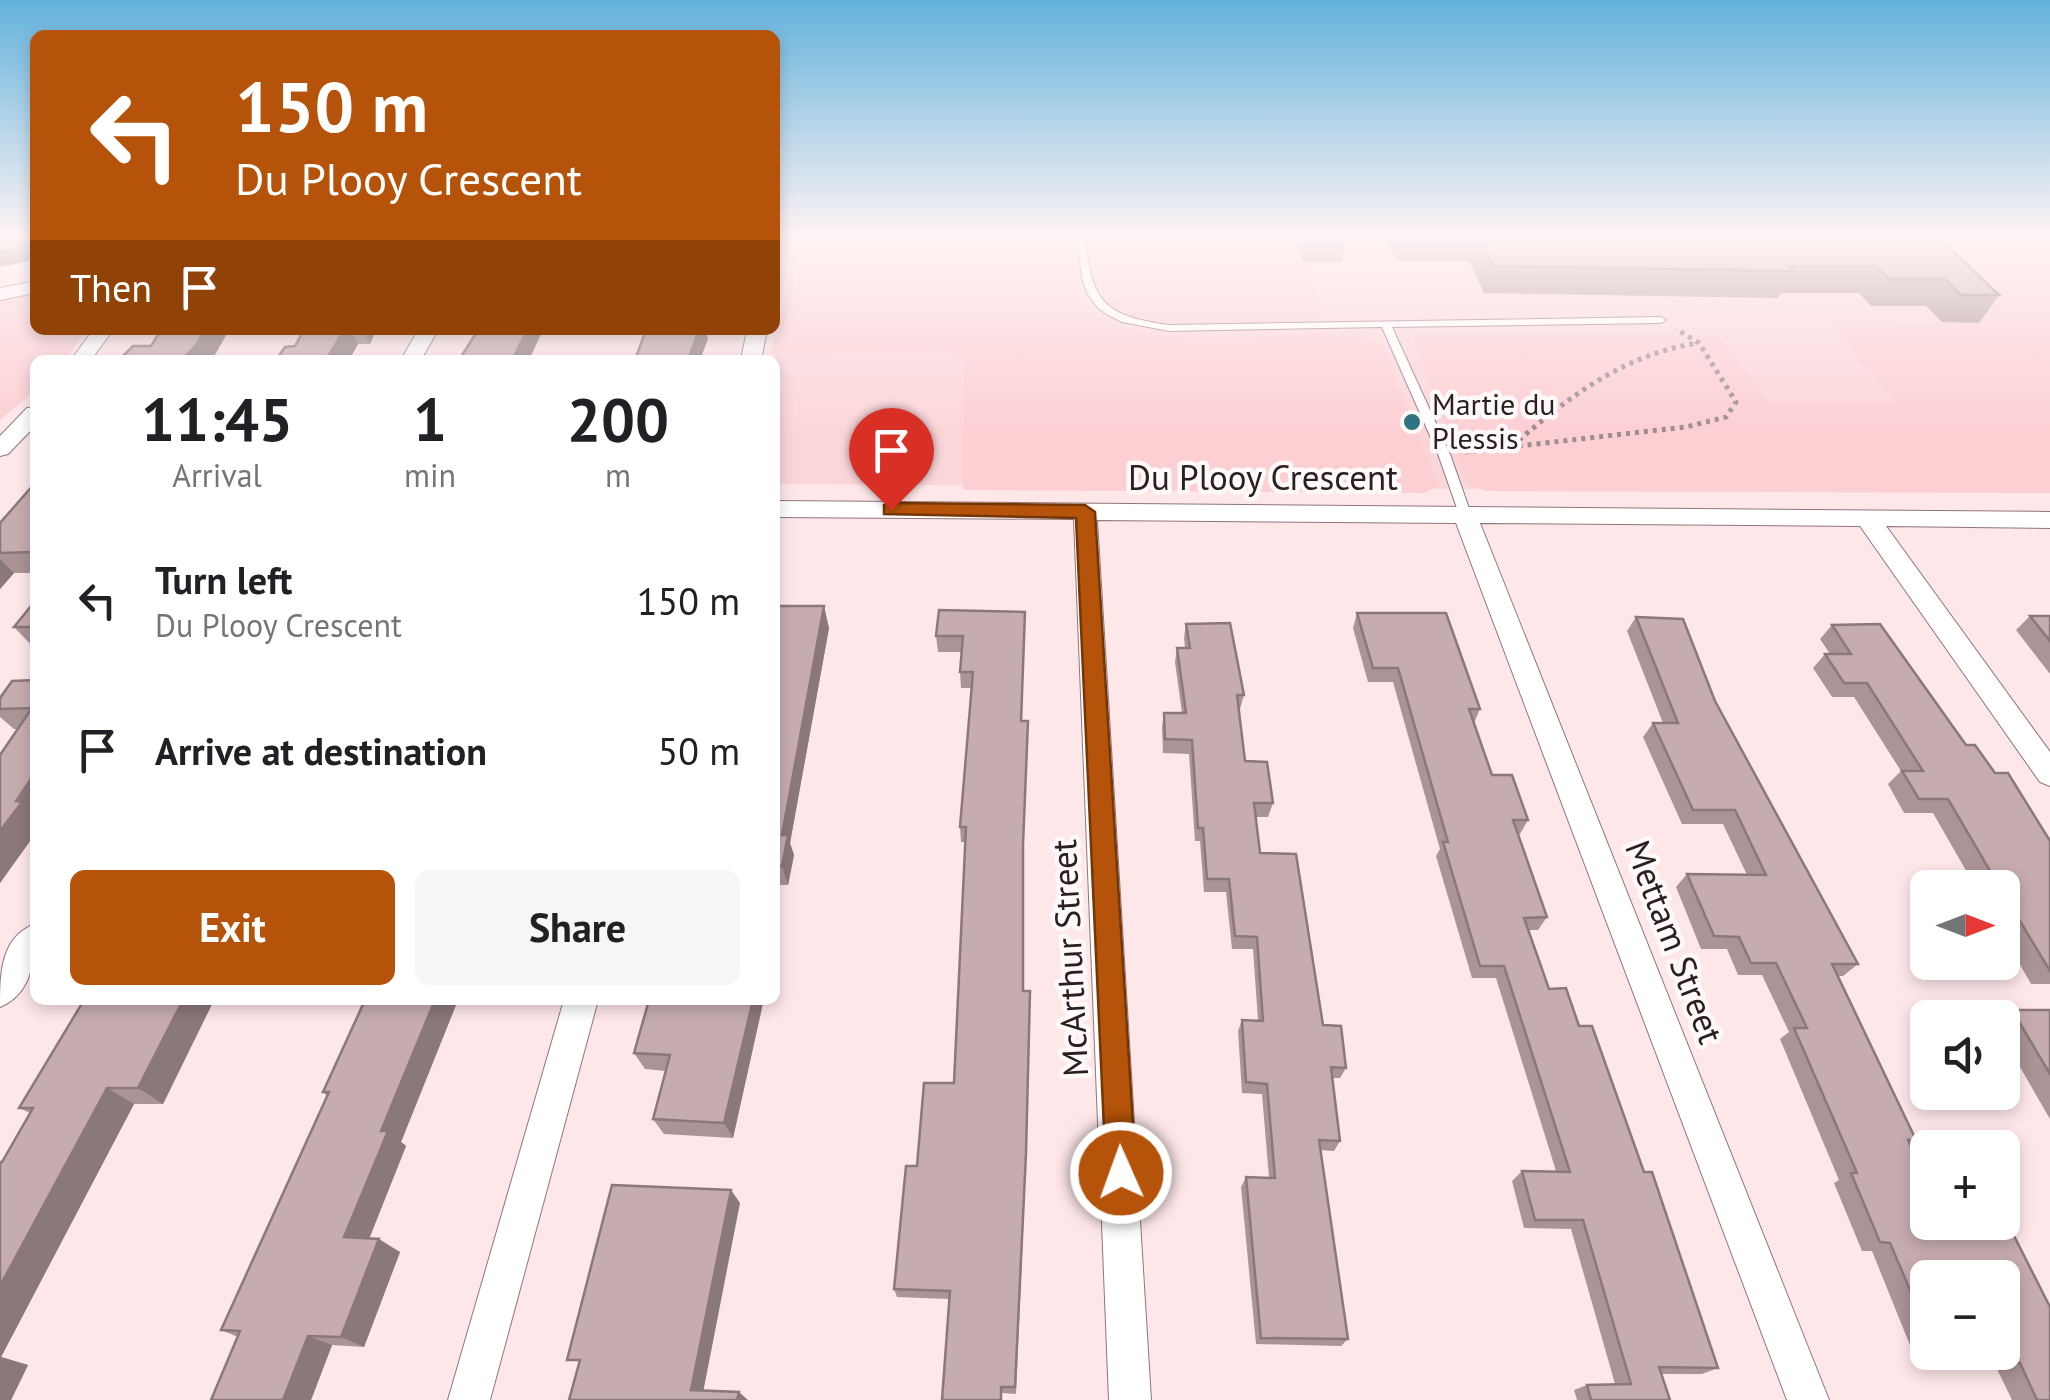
<!DOCTYPE html>
<html lang="en">
<head>
<meta charset="utf-8">
<style>
	:root { --surface:#fff; --page:#f6f6f6; --text:#202124; --muted:#757577; --accent:#b45309 }
	body { margin:0; font-family:"PT Sans",sans-serif; background:var(--page); color:var(--text); height:100vh; display:flex; flex-direction:column; font-size:38px; white-space:nowrap }
	* { box-sizing:border-box; margin:0 }
	p { font-size:32px; color:var(--muted) }
	.icon { flex:none; width:55px; height:55px; fill:none; stroke:currentColor; stroke-width:2; stroke-linecap:round; stroke-linejoin:round }
	.map { position:relative; flex:1; overflow:hidden }
	.sheet { position:absolute; left:30px; top:355px; width:750px; height:650px; display:flex; flex-direction:column; background:var(--surface); border-radius:15px; box-shadow:0 5px 15px #0003 }
	.sheet>* { flex:none }
	.banner { position:absolute; left:30px; top:30px; width:750px; height:305px; border-radius:15px; box-shadow:0 5px 15px #0003; background:#b45309; color:#fff; overflow:hidden }
	.needle { width:65px; rotate:90deg }
	.fabs { position:absolute; left:1910px; top:870px; display:grid; gap:20px }
	.fabs a { display:grid; place-items:center; width:110px; height:110px; border-radius:15px; background:var(--surface); box-shadow:0 5px 15px #0003; font-size:50px }
	.pin { position:absolute; display:grid; place-items:center; width:85px; height:85px; color:#fff; margin:-102px -42px; border-radius:50% 50% 50% 0; rotate:-45deg; box-shadow:0 0 10px #0007 }
	.pin .icon { rotate:45deg }
	.me { position:absolute; width:110px; margin:-55px; rotate:358deg; stroke-linejoin:round; filter:drop-shadow(0 0 8px #0008) }
	.turn { display:flex; align-items:center; gap:35px; height:210px; padding:0 40px; font-size:45px }
	.turn .icon { width:130px; height:130px; stroke-width:2.5 }
	.turn b { display:block; font-size:70px; line-height:85px }
	.then { display:flex; align-items:center; height:95px; padding:0 40px; background:#0003; gap:20px; font-size:38px }
	.eta { display:flex; justify-content:space-evenly; align-items:center; height:170px; text-align:center }
	.eta b { font-size:60px; font-weight:700; line-height:70px }
	.cta { display:flex; gap:20px; margin-top:auto; padding:20px 40px }
	.cta a { flex:1; height:115px; border-radius:15px; background:var(--accent); color:#fff; font-size:40px; font-weight:700; line-height:115px; text-align:center }
	.cta a+a { background:var(--page); color:var(--text) }
	ul { padding:0; list-style:none }
	li { display:flex; align-items:center; gap:30px; height:150px; padding:0 40px }
	li div { flex:1 }
	li b { display:block; font-size:38px }
	li em { font-style:normal }
	.map>svg:first-child { display:block }
</style>
</head>
<body>
<div class="map">
<svg width="2050" height="1400" viewBox="0 0 2050 1400">
	<rect width="100%" height="100%" fill="#fee7e9"/>
	<polygon fill="#fbd6d9" points="777,235 1956,235 2050,493 775,484 774,360 792,270"/>
	<g fill="#fccfd3">
		<path d="M775,235h293l14,74c72,44 189,24 272,23l29,13 55,140 -13,8 -462,-3 1,-131 -18,-9 -176,4 22,-84z"/>
		<path d="M1091,235h197l10,32 9,1 16,52c-61,1 -169,18 -219,-19z"/>
		<polygon points="1861,235 2050,235 2050,493 1486,491 1468,484 1413,339 1414,332 1718,335 1770,402 1895,402 1827,321 1983,323 1894,236"/>
		<polygon points="35,291 35,330 87,330 65,360 35,360 35,391 0,420 0,297"/>
	</g>
	<g fill="none" stroke-linecap="round" stroke-linejoin="round">
		<defs>
			<path id="service" d="M1076,235h8c9,67 17,80 85,90l492,-8 5,3 -5,3 -269,4 58,127 21,60 -6,4 -6,-4 -21,-60 -56,-127 -213,4 -47,-9 -14,-7 -11,-8 -10,-14 -5,-15z"/>
			<g id="minor">
				<polygon points="35,281 35,293 0,300 0,288"/>
				<polygon points="93,330 113,330 91,360 71,360"/>
				<polygon points="418,330 438,330 421,360 401,360"/>
				<polygon points="747,330 767,330 761,360 741,360"/>
				<polygon points="35,407 35,426 8,454 0,456 0,436 27,408"/>
				<polygon points="775,501 2050,512 2050,528 1886,526 2050,752 2050,786 2040,782 1860,526 1480,523 1829,1400 1787,1400 1456,523 1097,520 1151,1400 1109,1400 1074,519 775,517"/>
				<path d="M35,924c0,31 -1,69 -35,83 0,-32 0,-70 35,-83z"/>
				<polygon points="564,1000 598,1000 490,1400 448,1400"/>
			</g>
		</defs>
		<use href="#service" stroke="#907679" stroke-width="2"/>
		<use href="#minor" stroke="#907679" stroke-width="2"/>
		<g stroke="#9e8d8e" stroke-width="5" stroke-dasharray="4 5" stroke-linecap="butt">
			<path d="M1512,446c57,-49 110,-91 186,-103"/>
			<polyline points="1465,452 1686,427 1726,417 1736,402 1699,343 1676,329"/>
		</g>
		<use href="#service" fill="#fff" fill-rule="evenodd"/>
		<use href="#minor" fill="#fff" fill-rule="evenodd"/>
	</g>
	<g fill="#ab9496" fill-rule="evenodd">
		<polygon points="1294,235 1936,235 1999,295 1979,323 1942,322 1926,306 1871,306 1859,293 1781,293 1778,298 1484,293 1469,261 1396,261 1388,241 1346,241 1342,262 1302,262"/>
		<polygon points="304,330 376,330 370,344 358,344 349,360 276,360 295,346"/>
		<polygon points="35,483 35,573 14,573 0,589 0,523"/>
		<polygon points="35,601 35,648 34,648 14,627"/>
		<polygon points="775,606 829,628 790,843 794,855 788,885 775,885"/>
		<polygon points="1025,612 1022,721 1023,991 1026,1164 1016,1394 1002,1393 949,1299 897,1297 894,1289 917,1166 954,1083 966,842 961,842 960,827 971,688 961,688 960,672 962,652 938,652 936,636"/>
		<polygon points="1357,613 1480,709 1474,723 1492,775 1528,820 1520,834 1518,834 1547,917 1538,930 1529,930 1549,989 1579,1026 1644,1172 1718,1368 1702,1374 1661,1374 1670,1400 1577,1400 1574,1390 1587,1385 1615,1384 1571,1229 1524,1228 1512,1181 1522,1171 1556,1171 1496,978 1472,978 1436,856 1440,849 1393,682 1368,682 1353,628"/>
		<polygon points="2030,616 2050,616 2050,674 2016,630"/>
		<path d="M1636,617l79,84 143,263 -15,12h-5l78,164 -6,4 18,78 122,178h-38l-15,-31 -79,-4 -46,-114h-10l-28,-68 5,-3 -59,-141 9,-7 -27,-57h-24l-11,-26h-26l-25,-62 11,-13 60,1 -24,-51h-41l-39,-87 10,-14h10l-36,-92zM1928,1278l74,74h-74z"/>
		<polygon points="1186,624 1244,695 1240,709 1239,709 1245,761 1273,803 1268,817 1256,817 1260,853 1323,1025 1346,1068 1340,1078 1332,1078 1340,1141 1334,1151 1320,1150 1348,1339 1341,1346 1256,1344 1241,1187 1246,1177 1269,1178 1262,1094 1242,1093 1238,1031 1242,1020 1258,1020 1253,949 1232,949 1226,892 1204,892 1200,841 1195,841 1189,754 1163,753 1162,727 1164,713 1182,713 1175,662 1177,648 1185,648 1184,638"/>
		<polygon points="1832,625 1966,745 1995,773 2050,841 2050,984 2031,984 2002,933 2002,888 1976,888 1933,813 1904,813 1888,784 1901,771 1854,697 1832,697 1813,668 1825,654 1830,654 1820,639"/>
		<polygon points="35,680 35,834 0,883 18,729 14,729 0,717 0,698"/>
		<polygon points="84,1000 214,1000 163,1104 134,1104 1,1357 28,1365 11,1400 0,1400 2,1162 30,1113 19,1108"/>
		<polygon points="365,1000 458,1000 401,1142 406,1146 369,1239 400,1252 364,1347 332,1345 311,1400 211,1400 238,1337 221,1330 327,1096 323,1092"/>
		<polygon points="763,1003 733,1138 664,1134 653,1119 666,1071 645,1069 634,1053"/>
		<polygon points="2012,1010 2050,1010 2050,1119 2002,1036 2002,1018 2000,1018"/>
	</g>
	<g fill="#8b787a">
		<polygon points="22,235 35,235 29,261 0,267 0,251"/>
		<polygon points="205,330 229,330 212,360 182,360"/>
		<polygon points="344,330 351,330 358,344 349,360 326,360"/>
		<polygon points="363,330 376,330 370,344"/>
		<polygon points="527,330 543,330 529,360 512,360"/>
		<polygon points="699,330 705,330 708,339 700,360 688,360"/>
		<polygon points="0,559 14,573 0,589"/>
		<polygon points="824,606 829,628 790,843 794,855 788,885 782,866 782,835"/>
		<polygon points="35,773 35,834 0,883 0,831"/>
		<polygon points="183,1000 214,1000 163,1104 138,1088"/>
		<polygon points="435,1000 458,1000 401,1142 406,1146 365,1249 344,1237 381,1131"/>
		<polygon points="753,1000 762,1000 763,1003 733,1138 724,1123"/>
		<polygon points="107,1088 134,1104 1,1357 28,1365 11,1400 0,1400 0,1286"/>
		<polygon points="731,1190 740,1203 702,1398 691,1390"/>
		<polygon points="379,1239 400,1252 364,1347 341,1337"/>
		<polygon points="308,1336 332,1345 311,1400 283,1400"/>
		<polygon points="739,1392 748,1400 737,1400"/>
	</g>
	<g fill="#c7acaf" stroke="#8b787a" stroke-width="2.5">
		<polygon points="0,235 22,235 19,248 0,251"/>
		<polygon points="1478,235 1936,235 1999,295 1961,295 1945,279 1889,279 1876,266 1789,266 1794,271 1494,266"/>
		<polygon points="161,330 205,330 196,345 182,360 119,360 133,346 151,346"/>
		<polygon points="304,330 344,330 326,360 276,360 285,347 295,346"/>
		<polygon points="478,330 527,330 512,360 459,360"/>
		<polygon points="646,330 699,330 688,360 635,360"/>
		<polygon points="35,483 35,552 0,553 0,523"/>
		<polygon points="35,601 35,627 14,627"/>
		<polygon points="775,606 824,606 782,835 788,835 782,866 775,866"/>
		<polygon points="939,610 1025,612 1021,721 1028,721 1023,845 1023,991 1030,991 1026,1153 1015,1387 1001,1387 1001,1400 942,1400 950,1291 894,1289 906,1166 917,1166 924,1083 954,1083 966,827 960,827 973,672 960,672 963,636 936,636"/>
		<polygon points="1357,613 1446,613 1480,709 1469,709 1492,775 1512,775 1528,820 1513,820 1547,917 1524,918 1549,989 1566,988 1579,1026 1592,1026 1644,1172 1652,1172 1718,1368 1659,1367 1670,1400 1591,1400 1587,1385 1631,1384 1583,1220 1535,1220 1522,1171 1570,1172 1504,966 1480,966 1443,842 1448,842 1398,668 1373,668"/>
		<polygon points="2030,616 2050,616 2050,641"/>
		<polygon points="1636,617 1683,619 1715,701 1858,964 1832,964 1916,1140 1908,1140 1928,1183 1928,1222 2009,1226 2050,1307 2050,1400 2037,1400 2020,1363 1939,1359 1936,1352 2002,1352 2002,1278 1928,1278 1928,1332 1890,1243 1880,1242 1851,1173 1857,1173 1794,1028 1807,1028 1776,963 1751,963 1739,937 1714,936 1687,874 1766,875 1735,810 1693,810 1653,723 1678,723"/>
		<polygon points="1230,623 1244,695 1237,695 1245,761 1267,762 1273,803 1254,803 1260,853 1296,854 1323,1025 1341,1026 1346,1068 1331,1067 1340,1141 1319,1140 1348,1339 1261,1338 1246,1177 1275,1178 1267,1084 1246,1082 1242,1020 1263,1021 1257,937 1235,936 1229,879 1207,879 1203,828 1198,828 1192,740 1165,739 1164,713 1186,713 1177,648 1190,648 1186,624"/>
		<polygon points="1880,624 1966,745 1975,745 1995,773 2008,773 2050,841 2050,971 2002,891 2002,888 2000,888 1948,799 1919,799 1902,771 1923,771 1867,683 1844,683 1825,654 1851,654 1832,625"/>
		<polygon points="35,680 35,773 16,801 22,802 0,831 0,755 32,708 0,709 0,698 12,681"/>
		<polygon points="84,1000 183,1000 138,1088 107,1088 0,1286 0,1162 2,1162 33,1108 19,1108"/>
		<polygon points="365,1000 435,1000 381,1131 388,1131 344,1237 379,1239 341,1337 308,1336 283,1400 211,1400 240,1331 221,1330 329,1092 323,1092"/>
		<polygon points="649,1000 753,1000 724,1123 653,1119 670,1055 634,1053"/>
		<polygon points="2012,1010 2050,1010 2050,1074"/>
		<polygon points="612,1185 731,1190 691,1390 739,1392 737,1400 569,1400 580,1360 567,1360"/>
	</g>
	<linearGradient id="sky" x2="0" y2="1"><stop stop-color="#63b2dc"/><stop offset="0.55" stop-color="#fff4f5"/><stop offset="1" stop-color="#fff4f5" stop-opacity="0"/></linearGradient>
	<rect width="2050" height="431" fill="url(#sky)"/>
	<polygon fill="#b45309" stroke="#753606" stroke-width="2.5" points="891,503 1085,505 1095,512 1136,1173 1132,1184 1121,1189 1110,1184 1106,1173 1076,518 884,514 884,505"/>
	<circle fill="#307484" stroke="#fff9f9" stroke-width="4" cx="1412" cy="422" r="10"/>
	<g text-anchor="middle" stroke-width="9" stroke-linejoin="round" paint-order="stroke">
		<g font-size="30" fill="#2b2021" stroke="#fff9f9" text-anchor="start">
			<text x="1432" y="415">Martie du<tspan x="1432" dy="34">Plessis</tspan></text>
		</g>
		<g font-size="35" fill="#2b2021" stroke="#fff9f9">
			<text x="1263" y="490">Du Plooy Crescent</text>
			<text transform="translate(1674 942) rotate(69)" y="12">Mettam Street</text>
			<text transform="translate(1070 958) rotate(-93)" y="12">McArthur Street</text>
		</g>
	</g>
</svg>
<div class="fabs">
<a><svg class="needle" viewBox="-14 -14 28 28"><path d="M0-13l5 13h-10z" fill="#e53935"/><path d="M0 13l5-13h-10z" fill="#757577"/></svg></a>
<a><svg class="icon" aria-label="sound" viewBox="0 0 24 24"><path d="M4 9h4l5-4v14l-5-4H4zM17 9q2 3 0 6"/></svg></a>
<a>+</a>
<a>−</a>
</div>
<div class="pin" style="left:891px;top:510px;background:#d93025"><svg class="icon" aria-label="arrive" viewBox="0 0 24 24"><path d="M6 21V4h12l-3 4 3 4H6"/></svg></div>
<svg class="me" style="left:1121px;top:1173px" viewBox="-20 -20 40 40"><circle r="17" fill="#b45309" stroke="#fff" stroke-width="3"/><path d="M0-11L8 9 0 5-8 9z" fill="#fff"/></svg>
<div class="banner">
<div class="turn"><svg class="icon" aria-label="left" viewBox="0 0 24 24"><path d="M17 20v-9H6M10 6l-5 5 5 5"/></svg><div><b>150 m</b>Du Plooy Crescent</div></div>
<div class="then">Then<svg class="icon" aria-label="arrive" viewBox="0 0 24 24"><path d="M6 21V4h12l-3 4 3 4H6"/></svg></div>
</div>
<section class="sheet">
<div class="eta">
<div><b>11:45</b><p>Arrival</p></div>
<div><b>1</b><p>min</p></div>
<div><b>200</b><p>m</p></div>
</div>
<ul>
<li><svg class="icon" aria-label="left" viewBox="0 0 24 24"><path d="M17 20v-9H6M10 6l-5 5 5 5"/></svg><div><b>Turn left</b><p>Du Plooy Crescent</p></div><em>150 m</em></li>
<li><svg class="icon" aria-label="arrive" viewBox="0 0 24 24"><path d="M6 21V4h12l-3 4 3 4H6"/></svg><div><b>Arrive at destination</b></div><em>50 m</em></li>
</ul>
<div class="cta"><a>Exit</a><a>Share</a></div>
</section>
</div>
</body>
</html>
